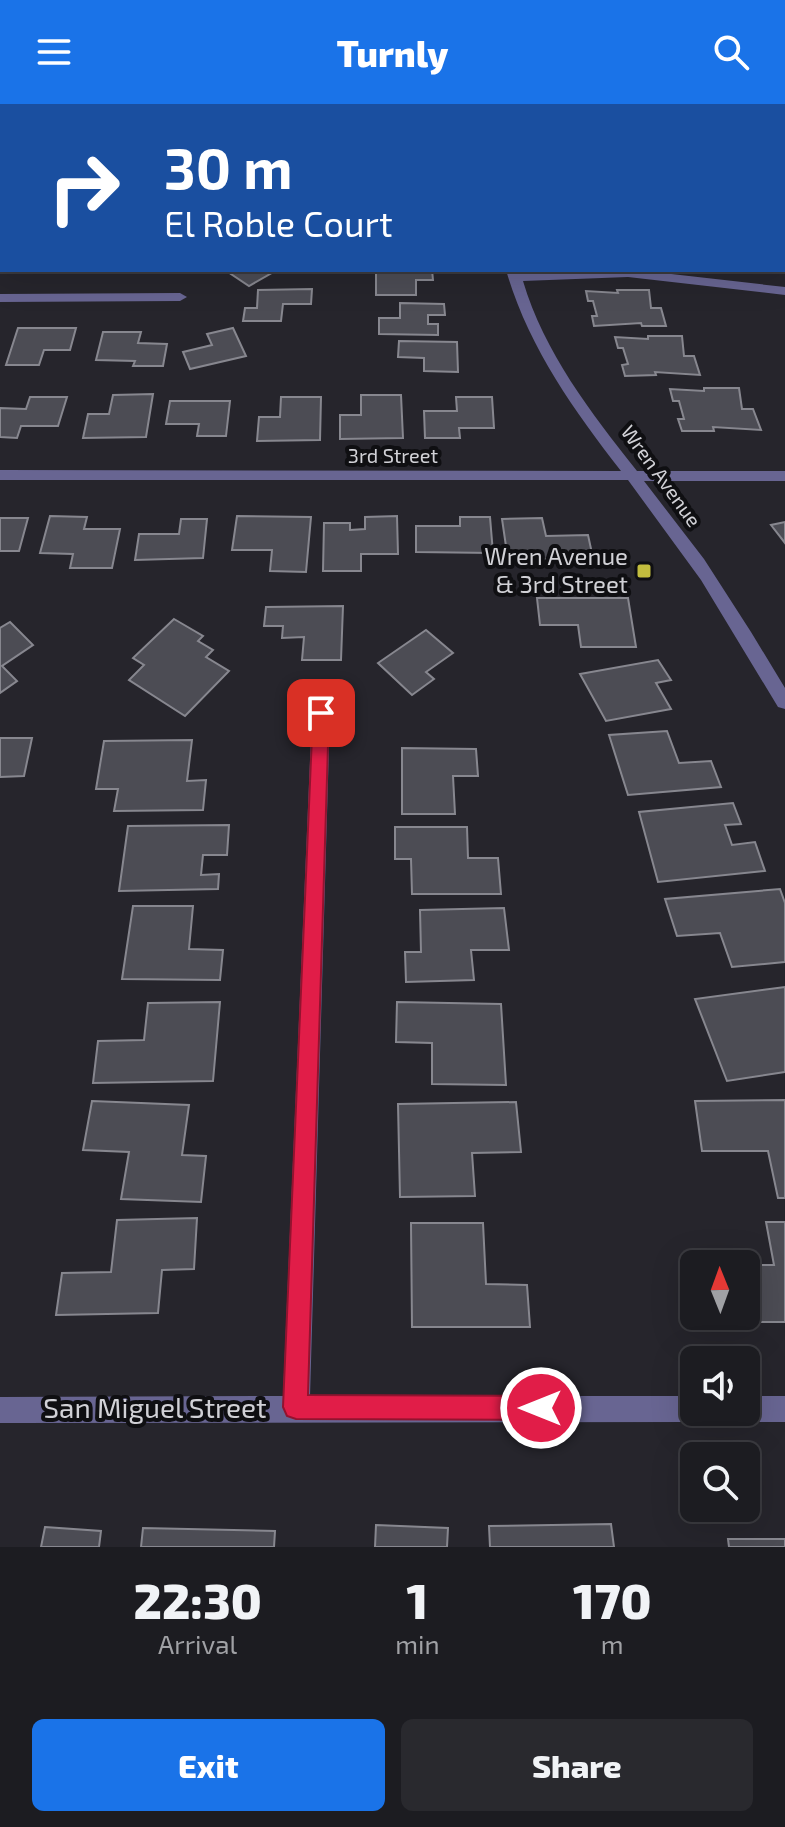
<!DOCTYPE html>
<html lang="en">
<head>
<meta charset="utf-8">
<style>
	:root { --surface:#1c1c21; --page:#29292e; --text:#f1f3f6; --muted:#a0a1a5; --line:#3a3a3f; --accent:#1a73e8 }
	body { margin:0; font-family:"Exo 2",sans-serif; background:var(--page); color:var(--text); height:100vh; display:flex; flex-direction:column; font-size:30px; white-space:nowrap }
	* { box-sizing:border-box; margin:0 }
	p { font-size:26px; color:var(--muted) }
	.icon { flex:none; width:44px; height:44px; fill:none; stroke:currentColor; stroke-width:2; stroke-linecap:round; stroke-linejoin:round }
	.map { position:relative; height:1443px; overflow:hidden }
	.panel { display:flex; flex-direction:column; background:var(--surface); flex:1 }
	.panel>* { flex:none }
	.banner { position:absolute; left:0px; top:0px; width:786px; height:168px; box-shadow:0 8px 32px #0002,0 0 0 2px var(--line); background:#1a4fa0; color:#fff; overflow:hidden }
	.needle { width:52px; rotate:359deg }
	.fabs { position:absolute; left:680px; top:1146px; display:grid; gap:16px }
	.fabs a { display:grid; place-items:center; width:80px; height:80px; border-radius:12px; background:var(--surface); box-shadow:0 8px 32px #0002,0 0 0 2px var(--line); font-size:40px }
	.pin { position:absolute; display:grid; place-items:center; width:68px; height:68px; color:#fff; margin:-34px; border-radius:16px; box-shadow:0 4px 12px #0006 }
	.me { position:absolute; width:88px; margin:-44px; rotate:270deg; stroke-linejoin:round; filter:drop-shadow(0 0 6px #0008) }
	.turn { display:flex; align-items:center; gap:28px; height:168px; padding:0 32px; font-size:36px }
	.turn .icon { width:104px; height:104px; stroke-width:2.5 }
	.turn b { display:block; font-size:56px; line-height:68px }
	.eta { display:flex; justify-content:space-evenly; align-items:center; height:136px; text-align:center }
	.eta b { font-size:48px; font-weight:800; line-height:56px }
	.primary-button { display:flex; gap:16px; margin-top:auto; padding:16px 32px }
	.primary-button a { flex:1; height:92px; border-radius:12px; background:var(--accent); color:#fff; font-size:32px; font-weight:800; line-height:92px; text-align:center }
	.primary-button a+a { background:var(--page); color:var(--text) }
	header { display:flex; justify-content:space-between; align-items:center; height:104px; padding:0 32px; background:var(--accent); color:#fff; font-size:36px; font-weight:800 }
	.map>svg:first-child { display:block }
</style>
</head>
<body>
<header><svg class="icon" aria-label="menu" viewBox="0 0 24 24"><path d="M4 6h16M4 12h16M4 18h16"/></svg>Turnly<svg class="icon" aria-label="search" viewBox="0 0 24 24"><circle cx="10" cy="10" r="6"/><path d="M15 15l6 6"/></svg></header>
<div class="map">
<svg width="785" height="1443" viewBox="0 0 785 1443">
	<rect width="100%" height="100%" fill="#26252c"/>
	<g fill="#4c4c54" stroke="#87878f" stroke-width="2">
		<polygon points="561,0 642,0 569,2"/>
		<polygon points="225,166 277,166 249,182"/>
		<polygon points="376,166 432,166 433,176 416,176 416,191 376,191"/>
		<polygon points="312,185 311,200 283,200 281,217 243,217 245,204 257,204 258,186"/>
		<polygon points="617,186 649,186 651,204 661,204 666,222 642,222 641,219 594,222 592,212 597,212 593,197 588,197 586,187 618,189"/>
		<polygon points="400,199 444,200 445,211 428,211 428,220 438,220 438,231 379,230 379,214 400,214"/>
		<polygon points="18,224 76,224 70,246 44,246 39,261 6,261"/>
		<polygon points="233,224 246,252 190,265 183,248 212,241 207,230"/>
		<polygon points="103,228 141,228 138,239 167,240 163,262 133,262 135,257 96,256"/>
		<polygon points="648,232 682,232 684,252 694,252 700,271 655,268 656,271 625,272 622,261 628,260 623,244 618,244 615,233 648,235"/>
		<polygon points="399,237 457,238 458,268 424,267 424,254 398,253"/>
		<polygon points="704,284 739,284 742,305 753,305 761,326 713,323 714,327 682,327 678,315 684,315 679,297 673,297 670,285 704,287"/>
		<polygon points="153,290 146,333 83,334 88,310 109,310 113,291"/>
		<polygon points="361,291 401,291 403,334 340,335 340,311 361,311"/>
		<polygon points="30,293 67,293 58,322 21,322 17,334 0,333 0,304 26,305"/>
		<polygon points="281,293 321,293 320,336 257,337 259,313 280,313"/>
		<polygon points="456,293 492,293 494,324 459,324 460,334 425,334 424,307 457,307"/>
		<polygon points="170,297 230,297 226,332 197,332 199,320 166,320"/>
		<polygon points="50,412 87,413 84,425 120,425 112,464 70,464 73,450 40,449"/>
		<polygon points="237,412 311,413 306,468 270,467 272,446 232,446"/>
		<polygon points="397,412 398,450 361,450 361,467 323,467 324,419 350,419 350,426 365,425 365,413"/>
		<polygon points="460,413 490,413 493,449 416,448 416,422 460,422"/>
		<polygon points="0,414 28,414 19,447 0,447"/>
		<polygon points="542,414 546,432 588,431 593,454 508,456 502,415"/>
		<polygon points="181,415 207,415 203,454 135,456 139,430 179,430"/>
		<polygon points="785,418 785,439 771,421"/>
		<polygon points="537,494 628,494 636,543 581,543 578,521 540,521"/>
		<polygon points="343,502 341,556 302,556 304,533 282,534 283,522 264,522 266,503"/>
		<polygon points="174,515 203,532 198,537 213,546 206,553 229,567 185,612 129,576 144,561 133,554"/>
		<polygon points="10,518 33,541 2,562 17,577 0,589 0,524"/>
		<polygon points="426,526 453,549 426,568 434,575 412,591 378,559"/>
		<polygon points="658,556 671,576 656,579 671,605 606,617 580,570"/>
		<polygon points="667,627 679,659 711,657 721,683 628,691 609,631"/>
		<polygon points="0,634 32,634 24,672 0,673"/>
		<polygon points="192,636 187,677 206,676 203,706 114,707 118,685 96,685 104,637"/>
		<polygon points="402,644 476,645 478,672 453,672 455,710 402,710"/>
		<polygon points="733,699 741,720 725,721 732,741 755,738 765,767 658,778 639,708"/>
		<polygon points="229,721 227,751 203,751 201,771 219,770 218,785 119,787 128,722"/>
		<polygon points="395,723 467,723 468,754 498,754 501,790 412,790 411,755 395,755"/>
		<polygon points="780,785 785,799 785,858 732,863 720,829 677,832 665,795"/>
		<polygon points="133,802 193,802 189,845 223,846 220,876 122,875"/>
		<polygon points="504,804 509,846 471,846 474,876 406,878 405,848 421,848 420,806"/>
		<polygon points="785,883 785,968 727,977 695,895"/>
		<polygon points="220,898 213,977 93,979 98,937 144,936 148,899"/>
		<polygon points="397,898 501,900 506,981 432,980 432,939 396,938"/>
		<polygon points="785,996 785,1094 778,1094 768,1047 702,1047 695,997"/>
		<polygon points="92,997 189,1001 182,1051 206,1052 201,1098 121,1095 129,1048 83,1046"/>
		<polygon points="516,998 521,1048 472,1049 475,1092 400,1093 398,1000"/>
		<polygon points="197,1114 194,1165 162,1166 158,1209 56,1211 62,1169 111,1168 117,1116"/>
		<polygon points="766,1118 785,1118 785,1218 749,1218 746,1161 774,1161"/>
		<polygon points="411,1119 483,1119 486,1180 527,1181 530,1223 412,1223"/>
		<polygon points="611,1420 614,1443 490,1443 489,1422"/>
		<polygon points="376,1421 448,1424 447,1443 375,1443"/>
		<polygon points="45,1423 101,1427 99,1443 41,1443"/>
		<polygon points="143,1424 275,1427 274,1443 141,1443"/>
		<polygon points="728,1435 785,1435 785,1443 729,1443"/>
	</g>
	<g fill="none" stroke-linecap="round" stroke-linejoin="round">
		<g fill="#686592" fill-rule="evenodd">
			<rect x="484" y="0" width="12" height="2"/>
			<rect x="0" y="62" width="2" height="8"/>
			<path d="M506,166h14v3l116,-3 149,17v8l-157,-18 -105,4c21,71 68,132 114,190h148v10h-141l60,78 47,73 34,56v21l-7,-2 -77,-127 -73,-100h-628v-10l621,1c-48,-62 -93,-125 -115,-201z"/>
			<polygon points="0,190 180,189 187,193 180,197 0,198"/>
			<polygon points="321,603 330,609 310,1292 694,1292 694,1308 706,1308 704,1314 694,1318 0,1319 0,1293 283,1292 312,609"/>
			<polygon points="746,1292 785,1292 785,1318 746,1318 736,1314 734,1308 746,1308"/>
		</g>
	</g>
	<polygon fill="#e11d48" stroke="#92132f" stroke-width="2" points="321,603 329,609 308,1291 541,1292 550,1295 553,1304 550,1313 541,1316 296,1315 287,1312 283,1303 313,609"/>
	<rect fill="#c3bd3e" stroke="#0f0f12" stroke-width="3" x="636" y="459" width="16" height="16" rx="4"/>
	<g text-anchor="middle" stroke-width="8" stroke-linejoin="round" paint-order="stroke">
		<g font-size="20" fill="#d1d1d6" stroke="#0f0f12">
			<text x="393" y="359">3rd Street</text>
			<text transform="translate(661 372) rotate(54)" y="7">Wren Avenue</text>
		</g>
		<g font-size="24" fill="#d1d1d6" stroke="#0f0f12" text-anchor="end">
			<text x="628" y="461">Wren Avenue<tspan x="628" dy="28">&amp; 3rd Street</tspan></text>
		</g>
		<g font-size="28" fill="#d1d1d6" stroke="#0f0f12">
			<text x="155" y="1314">San Miguel Street</text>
		</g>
	</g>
</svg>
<div class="fabs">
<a><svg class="needle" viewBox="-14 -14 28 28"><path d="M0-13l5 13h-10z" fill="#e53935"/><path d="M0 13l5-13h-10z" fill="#a0a1a5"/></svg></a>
<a><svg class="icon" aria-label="sound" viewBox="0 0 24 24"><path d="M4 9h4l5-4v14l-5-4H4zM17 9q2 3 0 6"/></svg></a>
<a><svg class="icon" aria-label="search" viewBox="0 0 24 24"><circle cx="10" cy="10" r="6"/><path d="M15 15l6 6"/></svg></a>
</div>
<div class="pin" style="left:321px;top:609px;background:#d93025"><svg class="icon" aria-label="arrive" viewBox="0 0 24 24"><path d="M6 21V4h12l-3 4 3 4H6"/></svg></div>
<svg class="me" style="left:541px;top:1304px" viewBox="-20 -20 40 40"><circle r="17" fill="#e11d48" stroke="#fff" stroke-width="3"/><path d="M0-11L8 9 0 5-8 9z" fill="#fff"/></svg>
<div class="banner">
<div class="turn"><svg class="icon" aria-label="right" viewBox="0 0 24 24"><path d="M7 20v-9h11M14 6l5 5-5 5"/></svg><div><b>30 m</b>El Roble Court</div></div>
</div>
</div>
<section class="panel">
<div class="eta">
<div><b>22:30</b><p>Arrival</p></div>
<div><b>1</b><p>min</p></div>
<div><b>170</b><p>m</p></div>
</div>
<div class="primary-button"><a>Exit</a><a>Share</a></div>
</section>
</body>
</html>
